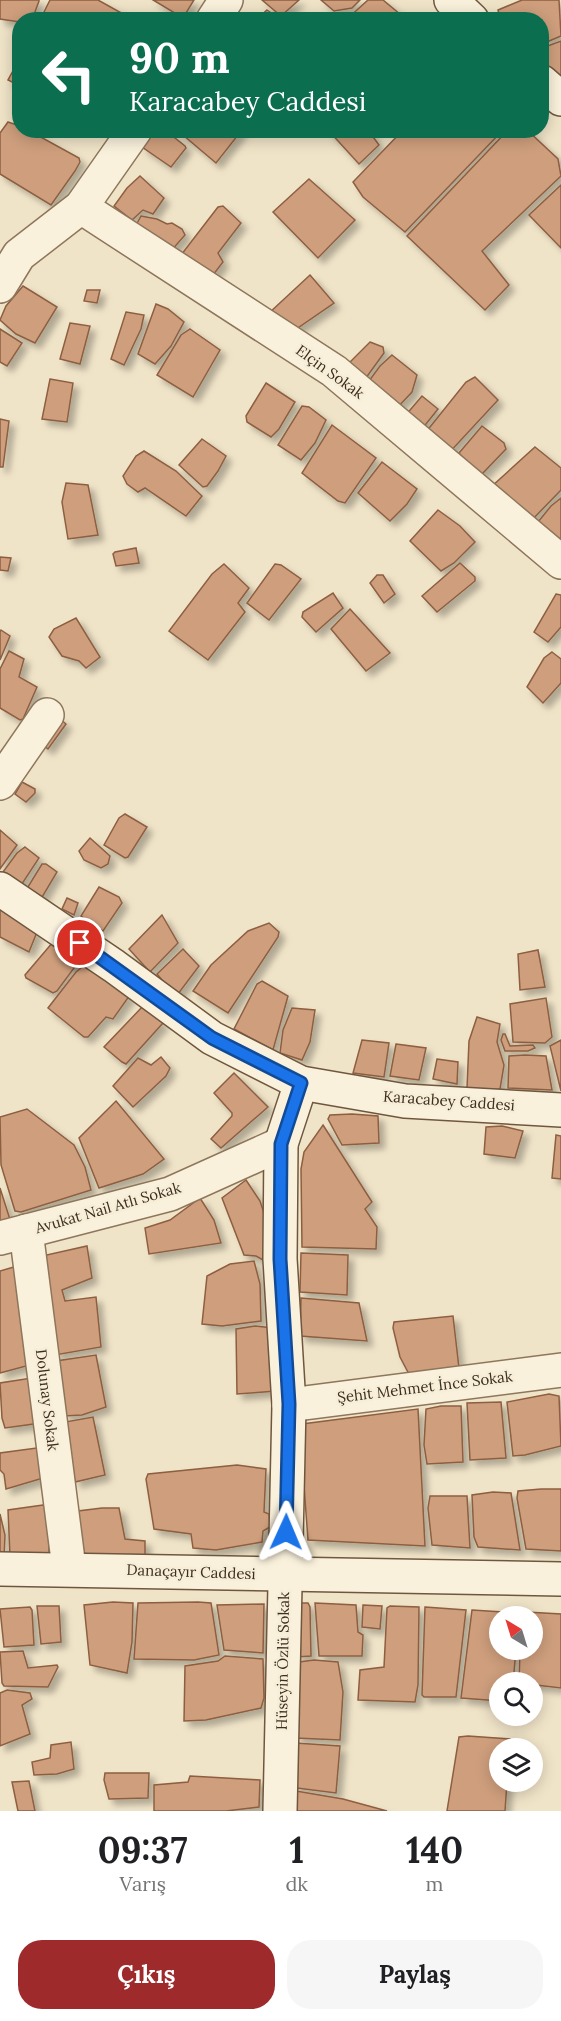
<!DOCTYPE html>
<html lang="tr">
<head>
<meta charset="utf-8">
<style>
	:root { --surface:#fff; --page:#f6f6f6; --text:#202124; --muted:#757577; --accent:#9e2a2b }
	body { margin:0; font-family:Lora,serif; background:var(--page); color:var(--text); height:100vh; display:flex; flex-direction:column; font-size:22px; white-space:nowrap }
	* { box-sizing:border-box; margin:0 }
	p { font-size:20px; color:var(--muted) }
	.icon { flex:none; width:33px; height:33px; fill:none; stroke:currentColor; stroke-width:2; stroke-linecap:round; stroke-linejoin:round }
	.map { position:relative; height:1811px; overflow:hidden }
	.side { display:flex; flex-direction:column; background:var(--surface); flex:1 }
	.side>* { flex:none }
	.banner { position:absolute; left:12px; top:12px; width:537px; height:126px; border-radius:24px; box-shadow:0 3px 15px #0003; background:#0b6e4f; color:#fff; overflow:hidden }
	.needle { width:39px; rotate:322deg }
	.controls { position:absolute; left:489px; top:1606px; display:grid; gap:12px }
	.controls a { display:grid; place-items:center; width:54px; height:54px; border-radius:50%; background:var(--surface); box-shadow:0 3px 15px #0003; font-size:30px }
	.pin { position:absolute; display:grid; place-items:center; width:51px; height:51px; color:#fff; margin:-26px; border:3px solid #fff; border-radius:50%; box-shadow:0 2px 6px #0007 }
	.me { position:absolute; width:66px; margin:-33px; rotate:1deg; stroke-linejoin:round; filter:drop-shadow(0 0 4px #0008) }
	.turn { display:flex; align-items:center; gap:21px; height:126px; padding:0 18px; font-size:27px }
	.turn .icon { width:78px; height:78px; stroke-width:2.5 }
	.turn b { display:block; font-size:42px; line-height:51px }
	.eta { display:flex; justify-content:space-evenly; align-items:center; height:102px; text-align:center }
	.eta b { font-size:36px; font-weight:800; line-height:42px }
	.cta { display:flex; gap:12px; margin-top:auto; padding:12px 18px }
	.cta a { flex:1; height:69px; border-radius:24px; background:var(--accent); color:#fff; font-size:24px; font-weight:800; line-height:69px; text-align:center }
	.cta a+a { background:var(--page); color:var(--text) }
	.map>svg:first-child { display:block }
</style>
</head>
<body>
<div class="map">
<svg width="561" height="1811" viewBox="0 0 561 1811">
	<defs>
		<filter id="shadow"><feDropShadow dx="5.5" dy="5.5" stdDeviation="3" flood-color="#0004"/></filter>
	</defs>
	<rect width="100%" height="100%" fill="#f0e4c8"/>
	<g fill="#cf9f7d" stroke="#8d5f41" stroke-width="1.5" filter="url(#shadow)">
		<polygon points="0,0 39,0 39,1 32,20 20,20 20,22 0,19"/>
		<polygon points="50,0 98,0 134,20 40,20"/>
		<polygon points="153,0 194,0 183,18"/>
		<polygon points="262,0 299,0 281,16"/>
		<polygon points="321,0 360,0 352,8 334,11"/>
		<polygon points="368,0 383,0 407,20 347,19"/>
		<polygon points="522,0 559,0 561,36 542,44 542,20 500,20 498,10"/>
		<polygon points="267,10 270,12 278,20 256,20"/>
		<polygon points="561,41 561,83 549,74 542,62 542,48"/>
		<polygon points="20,58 20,86 8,80"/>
		<polygon points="8,122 20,126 20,130 28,130 79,158 80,162 75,171 51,205 0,174 0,133"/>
		<polygon points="152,130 165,130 185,146 186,148 171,167 142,147"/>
		<polygon points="177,130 242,130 216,163"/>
		<polygon points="328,130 368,130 379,145 359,164"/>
		<polygon points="403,130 503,130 405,232 363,197 353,182"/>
		<polygon points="508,130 527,130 558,159 561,176 482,251 509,285 485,310 407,236"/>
		<polygon points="140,176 164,198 153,214 143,210 132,220 114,206 127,188"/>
		<polygon points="309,179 355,220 318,258 273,212"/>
		<polygon points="561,185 561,248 529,215"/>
		<polygon points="223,206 241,223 218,253 223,262 213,275 181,255 218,207"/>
		<polygon points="141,216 157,219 167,224 172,223 182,229 185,235 171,251 135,227"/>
		<polygon points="310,275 334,303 289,334 268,314"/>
		<polygon points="23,286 57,307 35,343 16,334 0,320 6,306"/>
		<polygon points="87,290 100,290 97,303 84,301"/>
		<polygon points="156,304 168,309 184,322 171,346 155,364 138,354"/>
		<polygon points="126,312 144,315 141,329 124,365 111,359"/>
		<polygon points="70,323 90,326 80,364 60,359"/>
		<polygon points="0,329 22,343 7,366 0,362"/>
		<polygon points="190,329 220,350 193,397 157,375 181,335"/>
		<polygon points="370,342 383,347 384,353 363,382 342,370"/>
		<polygon points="392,355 417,375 412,392 397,408 366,385 380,366"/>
		<polygon points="475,377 498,400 448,454 426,432 466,382"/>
		<polygon points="50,379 73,383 67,422 42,419"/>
		<polygon points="266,383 295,402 279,429 271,437 247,422 246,416"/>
		<polygon points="422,396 438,409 422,429 405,416"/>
		<polygon points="302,406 309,407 326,420 315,443 301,460 278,445"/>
		<polygon points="0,419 9,421 3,467 0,467"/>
		<polygon points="332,425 376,458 345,503 338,501 302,473"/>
		<polygon points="482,426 504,443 506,449 482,474 473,470 459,453"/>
		<polygon points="202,439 226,456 218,471 207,486 203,487 179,465"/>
		<polygon points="535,447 561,468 561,490 530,522 491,487"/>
		<polygon points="144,451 176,471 202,496 186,516 145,488 138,492 127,484 123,476 136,456"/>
		<polygon points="382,462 417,489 407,504 390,521 358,493"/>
		<polygon points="66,483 88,485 98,535 68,539 62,502"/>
		<polygon points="561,498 561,540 555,538 538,522 551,506"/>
		<polygon points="438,510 460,526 475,542 454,563 441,571 410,541"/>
		<polygon points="136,548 139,563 116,566 113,554 115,552"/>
		<polygon points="0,557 11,558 8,571 0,570"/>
		<polygon points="460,563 475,577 475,581 437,612 422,596"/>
		<polygon points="224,564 249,588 238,603 245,612 208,660 169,631 212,574"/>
		<polygon points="275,564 281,565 301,579 269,620 247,603"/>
		<polygon points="377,575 383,575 395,594 384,603 370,583"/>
		<polygon points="333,593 343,608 316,632 302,617 303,612"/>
		<polygon points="556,594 561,595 561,627 548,642 534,632"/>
		<polygon points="350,609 390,653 366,671 331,629"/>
		<polygon points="76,618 100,657 86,668 79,661 62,656 49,637 54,629"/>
		<polygon points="1,630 10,636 0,660 0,632"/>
		<polygon points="9,651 24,659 19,677 37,687 23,719 20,720 0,708 0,669"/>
		<polygon points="552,652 561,659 561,683 543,703 527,687 544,658"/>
		<polygon points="58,717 66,724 48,749 39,742"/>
		<polygon points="22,782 35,789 35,793 26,802 15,794"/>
		<polygon points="125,814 147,827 128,857 125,858 104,845 119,818"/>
		<polygon points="0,830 17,845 0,869"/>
		<polygon points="90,838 110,856 108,864 101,868 84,860 79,851"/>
		<polygon points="25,847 39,858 18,890 0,876 17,853"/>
		<polygon points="42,864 46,864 57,872 41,899 26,890"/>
		<polygon points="99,887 119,897 122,903 103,931 81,916"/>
		<polygon points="67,898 78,903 74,915 62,909"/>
		<polygon points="0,905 37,932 29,952 0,937"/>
		<polygon points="162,915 178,943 150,972 129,949"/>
		<polygon points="269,923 279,932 278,937 228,1013 193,991 211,965 248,931"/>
		<polygon points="53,942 80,960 57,991 53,993 26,978 25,975"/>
		<polygon points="183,949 199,966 178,994 173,993 157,974"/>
		<polygon points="538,950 545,987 520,990 518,954"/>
		<polygon points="87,963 130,995 113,1019 106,1017 88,1037 84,1037 48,1008 76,972"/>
		<polygon points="262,981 288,996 273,1050 234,1029 257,984"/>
		<polygon points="546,998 552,1037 545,1043 513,1042 510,1004"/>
		<polygon points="143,1006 163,1023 126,1064 122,1062 104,1047"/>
		<polygon points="292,1008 315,1010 310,1042 302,1060 280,1053 283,1030"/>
		<polygon points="477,1017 500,1024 497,1042 504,1065 500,1089 486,1091 467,1088 469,1041"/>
		<polygon points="503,1034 505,1034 510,1046 533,1045 535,1048 528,1051 505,1051 501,1040"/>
		<polygon points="362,1040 389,1043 384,1077 353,1073"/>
		<polygon points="561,1040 561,1091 550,1046"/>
		<polygon points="396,1044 426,1048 419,1080 390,1076"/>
		<polygon points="525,1055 546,1056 552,1090 508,1088 509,1056"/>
		<polygon points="161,1057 170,1068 166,1076 133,1107 113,1086 138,1058 151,1065"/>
		<polygon points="437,1059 458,1062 457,1084 433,1079"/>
		<polygon points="234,1073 268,1107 221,1148 211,1139 232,1116 232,1113 214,1093"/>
		<polygon points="116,1101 164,1159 143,1174 99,1188 79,1138"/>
		<polygon points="27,1109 74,1145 85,1167 91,1190 21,1212 15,1211 1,1165 0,1117"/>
		<polygon points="352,1114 378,1116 379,1143 342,1145 328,1119 330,1115"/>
		<polygon points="323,1125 372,1202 365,1209 377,1227 376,1249 302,1247 301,1169 304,1152"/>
		<polygon points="502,1126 523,1131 515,1158 484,1154 486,1127"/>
		<polygon points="556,1135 561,1136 561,1179 552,1178"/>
		<polygon points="246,1180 260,1201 267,1222 263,1260 256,1256 244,1255 222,1198"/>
		<polygon points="0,1188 13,1229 0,1234"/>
		<polygon points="200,1198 214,1220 221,1243 149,1254 145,1228 170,1220"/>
		<polygon points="87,1246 92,1278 62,1290 65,1301 96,1297 101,1347 55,1355 42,1256"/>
		<polygon points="301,1253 348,1255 347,1295 300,1292"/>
		<polygon points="254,1261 260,1284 261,1321 222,1326 202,1324 207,1276 230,1264"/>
		<polygon points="24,1264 30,1365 0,1373 0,1271"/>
		<polygon points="301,1298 359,1303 367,1341 300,1336"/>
		<polygon points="453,1316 459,1368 410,1376 400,1357 393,1328 394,1322"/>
		<polygon points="255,1326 274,1328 276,1391 237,1394 236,1329"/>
		<polygon points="96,1355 106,1407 82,1415 64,1416 56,1361"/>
		<polygon points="38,1377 48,1422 5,1428 2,1418 0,1383"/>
		<polygon points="549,1394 559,1396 561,1446 525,1455 513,1456 507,1402"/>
		<polygon points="501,1402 506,1458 470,1460 467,1403"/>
		<polygon points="441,1406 461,1406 463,1462 427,1464 424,1445 426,1409"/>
		<polygon points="418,1409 425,1546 308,1540 300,1431 302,1424"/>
		<polygon points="93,1417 105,1475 75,1482 65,1422"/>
		<polygon points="44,1447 50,1476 6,1489 4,1474 0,1470 0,1453"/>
		<polygon points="237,1465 266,1469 264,1512 269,1514 270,1527 263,1531 262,1542 216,1550 193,1548 191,1534 154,1529 146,1479 148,1474"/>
		<polygon points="541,1489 561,1489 561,1551 526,1549 517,1498 518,1491"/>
		<polygon points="493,1492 511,1493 520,1550 478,1547 474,1537 472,1495"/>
		<polygon points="430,1496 467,1496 470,1548 432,1545 428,1508"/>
		<polygon points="43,1505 49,1506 49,1554 10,1556 8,1510"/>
		<polygon points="102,1508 119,1508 125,1539 145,1541 145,1555 86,1559 76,1519 78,1511"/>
		<polygon points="0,1514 5,1535 4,1559 0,1559"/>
		<polygon points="113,1602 133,1603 132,1642 127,1673 90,1665 84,1605"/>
		<polygon points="198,1602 211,1603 219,1655 194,1660 134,1659 138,1603"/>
		<polygon points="297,1603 308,1603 310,1607 311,1656 296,1657"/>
		<polygon points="315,1603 356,1605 358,1632 363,1635 362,1656 319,1656"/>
		<polygon points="264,1604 263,1653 224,1650 217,1605"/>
		<polygon points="363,1605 382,1606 380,1629 362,1627"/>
		<polygon points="37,1606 59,1606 61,1642 41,1644"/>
		<polygon points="390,1606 419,1607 418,1685 415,1702 358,1700 360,1670 384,1667 387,1608"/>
		<polygon points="30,1607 32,1610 34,1645 4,1647 0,1609"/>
		<polygon points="425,1607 466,1610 456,1697 424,1697 422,1695"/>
		<polygon points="472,1610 517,1613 517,1617 500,1617 500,1650 516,1650 513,1683 500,1683 500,1701 461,1698"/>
		<polygon points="526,1612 561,1614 561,1688 519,1683 520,1650 532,1650 532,1617 523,1617"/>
		<polygon points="23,1651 28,1668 57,1665 58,1667 48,1687 4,1686 2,1683 0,1652"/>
		<polygon points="225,1656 263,1659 264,1698 261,1708 206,1720 184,1721 185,1666 218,1661"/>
		<polygon points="314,1660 338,1662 343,1692 340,1740 295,1738 299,1662"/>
		<polygon points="7,1690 30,1693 32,1699 22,1705 30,1734 0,1746 0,1693"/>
		<polygon points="468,1736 510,1739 509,1749 500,1749 500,1782 507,1782 505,1811 447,1811 459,1737"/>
		<polygon points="71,1742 74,1769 57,1774 34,1775 32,1762 50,1758 51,1745"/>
		<polygon points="295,1743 340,1746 336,1793 297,1788 291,1784"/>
		<polygon points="105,1773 149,1773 148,1798 109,1799 104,1780"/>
		<polygon points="190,1776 260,1780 259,1807 226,1811 154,1811 154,1785 188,1782"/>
		<polygon points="29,1781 35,1811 18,1811 12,1782"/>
		<polygon points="296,1791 343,1799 387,1811 293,1811"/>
	</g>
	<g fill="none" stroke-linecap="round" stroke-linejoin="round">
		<defs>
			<g id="street">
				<polyline points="213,20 226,0"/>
				<polyline points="81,207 334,371 561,562"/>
				<polyline points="0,286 19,255 81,207 135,130"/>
				<polyline points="0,783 47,715"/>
				<polyline points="26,1231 69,1568"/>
				<polyline points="0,1238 170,1194 281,1144"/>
				<polyline points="289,1405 561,1370"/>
			</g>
			<g id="secondary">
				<polyline points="451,0 472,20"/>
				<polyline points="542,82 561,99"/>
				<polyline points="0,889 114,966 212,1038 301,1083 405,1101 561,1110"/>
				<polyline points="0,1569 561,1579"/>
				<polyline points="280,1811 289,1405 280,1259 281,1144 301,1083"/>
			</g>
		</defs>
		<use href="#street" stroke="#8d765c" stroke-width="36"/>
		<use href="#secondary" stroke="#6f573f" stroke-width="36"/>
		<use href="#street" stroke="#faf1dc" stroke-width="33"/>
		<use href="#secondary" stroke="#faf1dc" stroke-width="33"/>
	</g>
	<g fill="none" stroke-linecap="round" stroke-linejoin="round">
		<defs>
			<polyline id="route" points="80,943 212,1038 301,1083 281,1144 280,1259 289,1404 286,1532"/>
		</defs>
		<use href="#route" stroke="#114b97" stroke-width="15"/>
		<use href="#route" stroke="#1a73e8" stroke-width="10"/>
	</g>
	<g text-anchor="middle" stroke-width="5" stroke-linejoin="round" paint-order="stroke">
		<g font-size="15" fill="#3d2e20" stroke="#f7eed8">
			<text transform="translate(330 372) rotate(36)" y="5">Elçin Sokak</text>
			<text transform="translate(449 1101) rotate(4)" y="5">Karacabey Caddesi</text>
			<text transform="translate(108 1208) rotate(-16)" y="5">Avukat Nail Atlı Sokak</text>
			<text transform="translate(425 1387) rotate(-7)" y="5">Şehit Mehmet İnce Sokak</text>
			<text transform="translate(47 1400) rotate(83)" y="5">Dolunay Sokak</text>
			<text transform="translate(191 1572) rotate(2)" y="5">Danaçayır Caddesi</text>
			<text transform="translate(283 1661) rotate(-89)" y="5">Hüseyin Özlü Sokak</text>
		</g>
	</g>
</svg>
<div class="controls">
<a><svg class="needle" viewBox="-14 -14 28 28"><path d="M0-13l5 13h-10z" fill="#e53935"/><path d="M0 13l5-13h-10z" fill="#757577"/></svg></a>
<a><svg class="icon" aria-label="search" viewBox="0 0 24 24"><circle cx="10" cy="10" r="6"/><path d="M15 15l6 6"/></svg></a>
<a><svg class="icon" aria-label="layers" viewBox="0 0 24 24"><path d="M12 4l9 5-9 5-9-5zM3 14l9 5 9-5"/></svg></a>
</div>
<div class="pin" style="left:80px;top:943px;background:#d93025"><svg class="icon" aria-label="arrive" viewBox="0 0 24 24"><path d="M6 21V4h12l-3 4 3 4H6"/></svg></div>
<svg class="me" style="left:286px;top:1532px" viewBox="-20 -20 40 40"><path d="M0-17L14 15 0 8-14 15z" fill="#1a73e8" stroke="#fff" stroke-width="4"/></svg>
<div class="banner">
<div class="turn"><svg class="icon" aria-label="left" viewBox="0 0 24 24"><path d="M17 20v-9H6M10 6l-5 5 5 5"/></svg><div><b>90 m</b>Karacabey Caddesi</div></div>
</div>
</div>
<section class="side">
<div class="eta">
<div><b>09:37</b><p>Varış</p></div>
<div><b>1</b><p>dk</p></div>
<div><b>140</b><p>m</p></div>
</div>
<div class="cta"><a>Çıkış</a><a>Paylaş</a></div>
</section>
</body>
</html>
